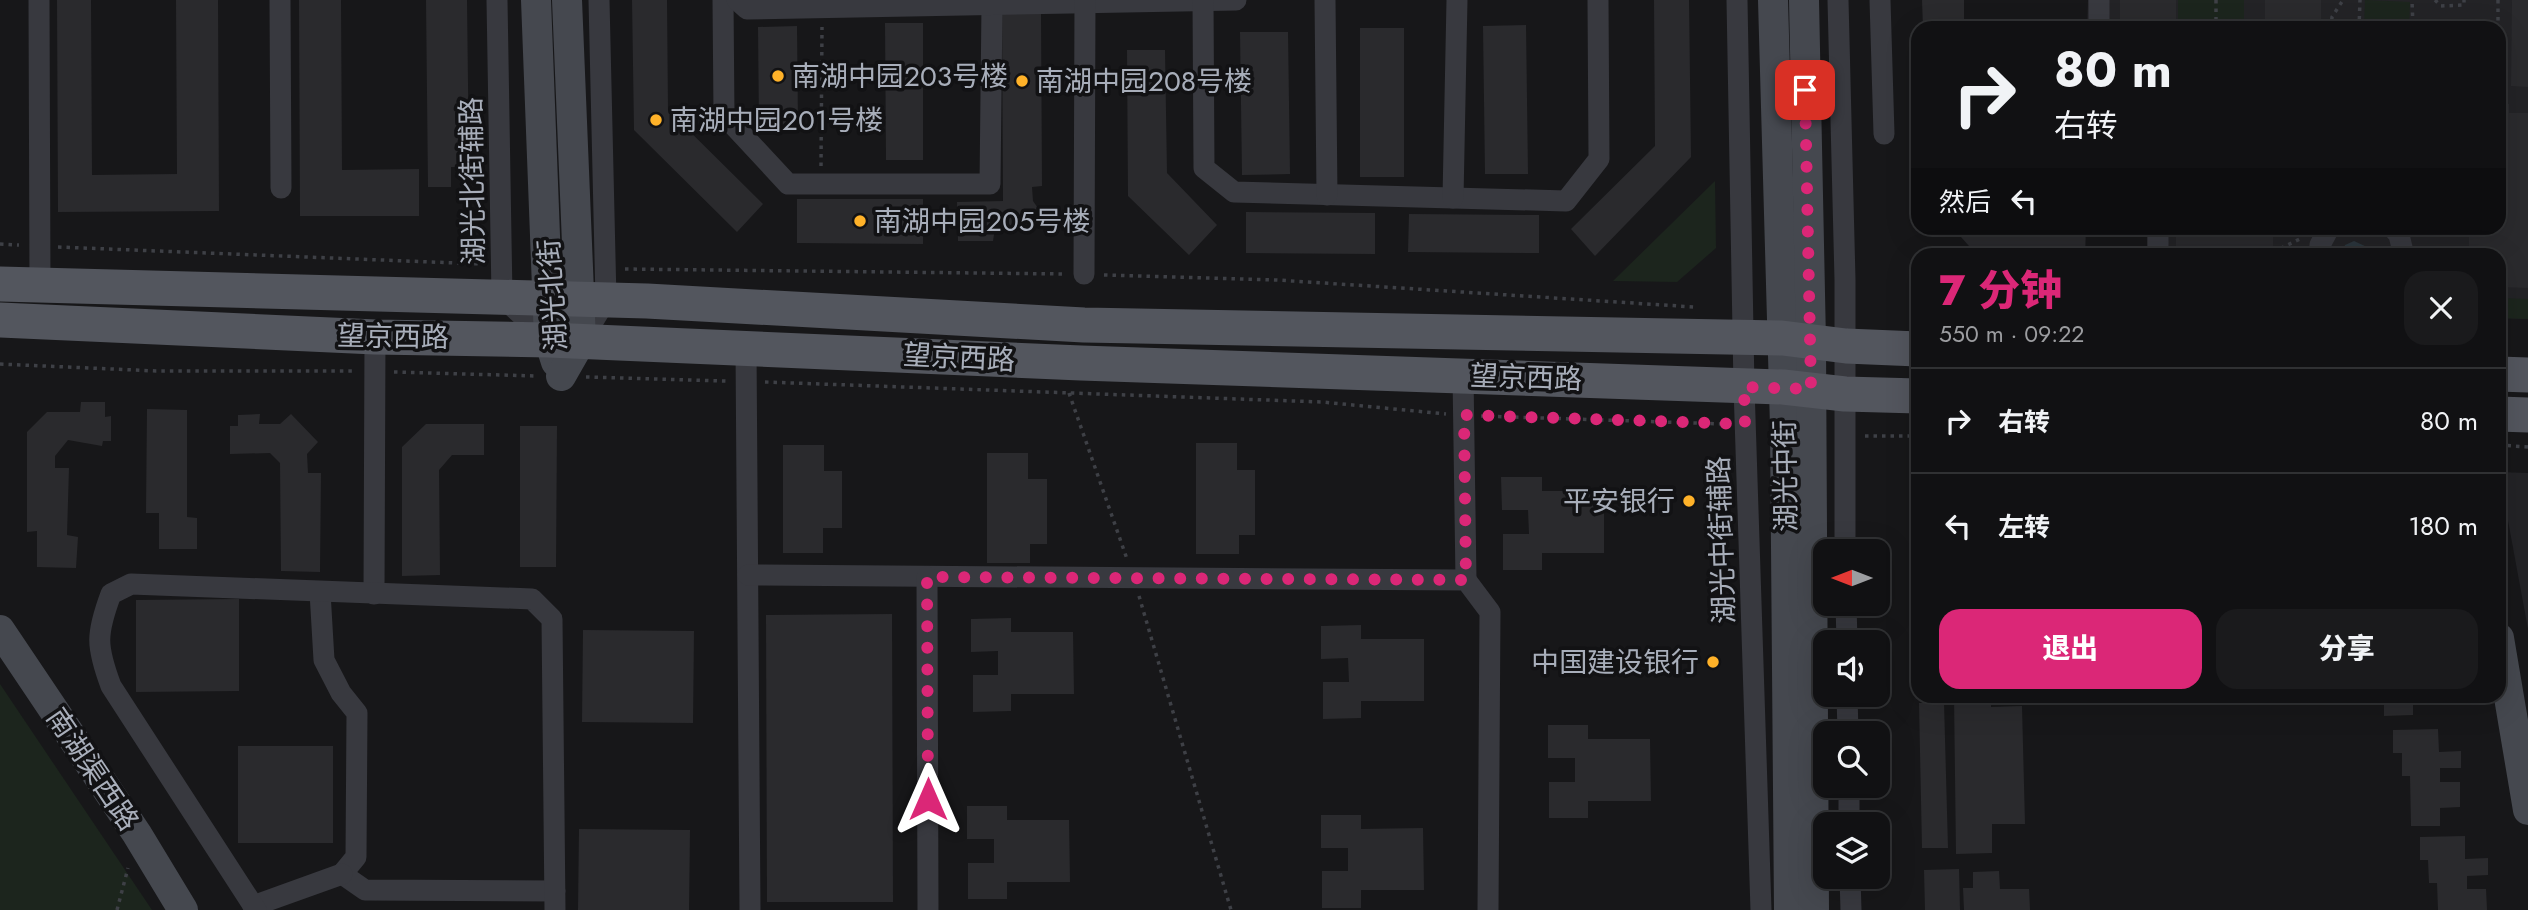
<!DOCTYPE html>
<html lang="zh">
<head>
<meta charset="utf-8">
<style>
	:root { --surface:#111113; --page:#1a1a1c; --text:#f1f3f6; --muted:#9c9da0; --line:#303133; --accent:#db2777 }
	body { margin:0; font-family:Jost,"Noto Sans SC",sans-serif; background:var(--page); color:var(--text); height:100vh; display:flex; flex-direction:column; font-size:26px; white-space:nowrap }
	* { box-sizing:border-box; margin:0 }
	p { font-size:23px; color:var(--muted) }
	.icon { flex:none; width:38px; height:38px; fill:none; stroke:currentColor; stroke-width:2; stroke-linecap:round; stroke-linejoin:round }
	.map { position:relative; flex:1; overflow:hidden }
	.drawer { position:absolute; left:1911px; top:248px; width:595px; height:455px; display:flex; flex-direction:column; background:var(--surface); border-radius:21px; box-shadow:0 7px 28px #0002,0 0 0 2px var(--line) }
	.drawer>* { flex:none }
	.top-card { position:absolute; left:1911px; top:21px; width:595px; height:214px; border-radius:21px; box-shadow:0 7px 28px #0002,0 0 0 2px var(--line); background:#111113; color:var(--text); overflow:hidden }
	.needle { width:46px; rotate:270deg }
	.tools { position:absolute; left:1813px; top:539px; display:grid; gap:14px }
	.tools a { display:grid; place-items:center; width:77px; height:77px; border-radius:14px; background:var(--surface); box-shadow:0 7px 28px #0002,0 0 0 2px var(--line); font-size:35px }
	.pin { position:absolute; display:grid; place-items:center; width:60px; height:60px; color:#fff; margin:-30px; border-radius:14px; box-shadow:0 4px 10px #0006 }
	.me { position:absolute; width:77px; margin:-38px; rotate:0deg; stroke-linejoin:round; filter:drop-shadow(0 0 5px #0008) }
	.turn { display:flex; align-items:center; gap:24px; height:147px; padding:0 28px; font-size:32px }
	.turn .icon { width:91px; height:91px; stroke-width:2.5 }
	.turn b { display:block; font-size:49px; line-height:60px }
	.then { display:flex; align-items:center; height:66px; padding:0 28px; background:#0003; gap:14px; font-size:26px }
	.round { display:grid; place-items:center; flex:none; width:74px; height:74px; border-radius:21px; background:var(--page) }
	.overview { display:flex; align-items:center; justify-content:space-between; height:119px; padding:0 28px }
	h1 { font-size:42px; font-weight:800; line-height:52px; color:var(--accent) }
	.primary-button { display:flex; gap:14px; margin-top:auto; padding:14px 28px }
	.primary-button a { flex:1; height:80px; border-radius:21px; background:var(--accent); color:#fff; font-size:28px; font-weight:800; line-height:80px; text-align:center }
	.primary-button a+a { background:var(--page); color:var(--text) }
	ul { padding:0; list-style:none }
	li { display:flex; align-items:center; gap:21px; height:105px; padding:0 28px; border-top:2px solid var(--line) }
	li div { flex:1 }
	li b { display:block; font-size:26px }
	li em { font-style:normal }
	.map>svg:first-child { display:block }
</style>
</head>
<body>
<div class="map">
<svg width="2528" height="910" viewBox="0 0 2528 910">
	<rect width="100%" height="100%" fill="#171719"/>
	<g fill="#232326">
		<polygon points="2088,0 2528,0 2528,319 2499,318 2499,256 2147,255 2147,228 2499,228 2499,28 2087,28"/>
		<polygon points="2499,472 2528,473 2528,629"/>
	</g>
	<g fill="#1c251d">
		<rect x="2178" y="0" width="66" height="28"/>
		<polygon points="2365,0 2410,2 2409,26 2364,27"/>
		<polygon points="1715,181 1716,248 1677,282 1613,281"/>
		<polygon points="2499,298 2528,299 2528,319 2499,318"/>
		<polygon points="0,684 152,910 0,910"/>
	</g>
	<polygon fill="#2c373e" points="2354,241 2367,247 2369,255 2341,255 2345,245"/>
	<g fill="#2a2a2d">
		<polygon points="57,0 91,0 92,175 177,174 176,0 218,0 219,211 58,212"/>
		<polygon points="299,0 341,0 342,170 419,169 419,216 300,216"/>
		<polygon points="426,0 467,0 469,167 451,167 451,187 428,187"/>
		<polygon points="632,0 667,0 668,110 763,204 737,232 634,130"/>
		<polygon points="1654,0 1689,0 1691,157 1595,256 1571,229 1655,146"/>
		<polygon points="1922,0 1964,0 1964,28 1923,28"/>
		<rect x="2120" y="0" width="56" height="28"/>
		<rect x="2265" y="0" width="56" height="28"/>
		<polygon points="2512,0 2528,0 2528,87 2511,86"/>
		<polygon points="1002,13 1041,13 1042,186 1032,187 1033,201 1040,211 1014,232 1007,222 996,222 993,241 958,241 957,202 1003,201"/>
		<polygon points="885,23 923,23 923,160 886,160"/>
		<polygon points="1526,25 1528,174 1485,174 1483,26"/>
		<polygon points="797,26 798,126 759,126 758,27"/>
		<rect x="1360" y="28" width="44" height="149"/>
		<polygon points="1240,32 1288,32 1290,174 1242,175"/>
		<polygon points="1127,50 1165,50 1167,173 1217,225 1189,255 1128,196"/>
		<polygon points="2499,104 2509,104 2509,113 2528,113 2528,288 2499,287 2499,256 2469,256 2469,228 2499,228"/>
		<polygon points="797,199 923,199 923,244 797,243"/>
		<polygon points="1246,212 1375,213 1375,254 1246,253"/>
		<polygon points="1409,214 1539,215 1539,253 1408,252"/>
		<polygon points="1953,228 2086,228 2085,256 1984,256 1969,246"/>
		<rect x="2176" y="228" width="97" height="28"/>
		<polygon points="81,402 105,402 105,417 111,416 111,441 103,441 102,446 68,440 55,456 55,468 69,468 67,535 78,537 76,568 37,567 37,531 27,532 27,432 47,412 80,412"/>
		<polygon points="147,409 187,410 187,517 197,518 197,549 159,549 159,513 146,513"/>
		<polygon points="260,414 259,424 280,424 291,414 318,442 307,454 308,473 321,473 320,572 281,571 280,463 270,453 230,454 230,426 238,426 238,415"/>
		<polygon points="426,424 484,424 484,455 452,455 439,470 440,575 402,576 402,447"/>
		<polygon points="520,426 557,426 556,567 520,567"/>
		<polygon points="1196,443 1237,443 1237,470 1255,470 1255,535 1239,535 1239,554 1196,554"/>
		<polygon points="783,445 824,445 824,471 842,471 842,528 823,528 823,553 783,553"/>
		<polygon points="987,453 1028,453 1028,479 1047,479 1047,544 1030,544 1030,563 987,563"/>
		<polygon points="1501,477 1542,477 1542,491 1604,491 1604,553 1542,553 1542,570 1503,570 1503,534 1529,534 1528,510 1502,510"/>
		<polygon points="239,599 239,691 136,692 136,600"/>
		<polygon points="892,614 893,902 767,902 766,615"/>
		<polygon points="1011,618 1011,632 1073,632 1074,694 1011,694 1011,711 973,712 973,675 998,675 998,651 971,652 971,619"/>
		<polygon points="1361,625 1361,639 1424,639 1424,701 1361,701 1361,718 1323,719 1323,682 1349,682 1348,658 1321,659 1321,626"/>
		<polygon points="583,630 694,631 693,723 582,722"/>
		<polygon points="1954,696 1991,696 1991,707 2022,706 2025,824 1992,824 1992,853 1956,854"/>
		<polygon points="2384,696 2413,696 2413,715 2384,716"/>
		<polygon points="1944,702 1948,848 1922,848 1919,703"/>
		<polygon points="1548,725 1588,725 1588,739 1650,739 1651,801 1588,801 1588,818 1549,818 1549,782 1575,782 1575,758 1548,758"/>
		<polygon points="2438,729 2439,752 2461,751 2461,768 2440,768 2440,782 2460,782 2460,807 2440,808 2440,826 2411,826 2410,776 2402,776 2402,753 2393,753 2393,730"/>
		<rect x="238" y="746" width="95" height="97"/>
		<polygon points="967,806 1007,806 1007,820 1069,820 1070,882 1007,882 1007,899 968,899 968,863 994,863 994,839 967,839"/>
		<polygon points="1321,815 1361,815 1361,829 1423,828 1424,890 1361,890 1361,908 1322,908 1322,871 1348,871 1348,848 1321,848"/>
		<polygon points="579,829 690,830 689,910 578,910"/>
		<polygon points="2465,836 2465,859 2488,858 2488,875 2467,876 2467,889 2486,889 2487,910 2438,910 2437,883 2429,883 2428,860 2420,860 2420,837"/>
		<polygon points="1959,869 1960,910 1925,910 1924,870"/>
		<polygon points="1999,871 2000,889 2029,889 2030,910 1964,910 1963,888 1973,888 1973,872"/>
	</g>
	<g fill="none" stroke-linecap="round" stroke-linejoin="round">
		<g stroke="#3e4046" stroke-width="3.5" stroke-dasharray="3.5 5" stroke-linecap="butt">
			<polyline points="2216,0 2216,28"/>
			<polyline points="2435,0 2441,6 2464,5 2464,0"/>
			<polyline points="2498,0 2498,28"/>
			<polyline points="2331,28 2332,17 2343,0"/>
			<polyline points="2359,28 2360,0"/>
			<polyline points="2390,28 2413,27 2412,0"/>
			<polyline points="821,166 822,27"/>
			<polyline points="0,244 19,245"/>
			<polyline points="58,247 481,264"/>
			<polyline points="2273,252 2302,238"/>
			<polyline points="625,269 1065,274"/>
			<polyline points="1104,275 1277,280 1694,307"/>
			<polyline points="0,364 156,371 355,371"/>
			<polyline points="394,372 537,376"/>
			<polyline points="586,377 726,381"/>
			<polyline points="765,382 1322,402 1446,414"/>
			<polyline points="1069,393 1127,559"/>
			<polyline points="1481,416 1725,424"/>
			<polyline points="1865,436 1918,436"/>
			<polyline points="2499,445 2528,447"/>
			<polyline points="1139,596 1231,910"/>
			<polyline points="117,910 128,868"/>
		</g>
		<g stroke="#38393f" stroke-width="21">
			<polyline points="39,0 40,287"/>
			<polyline points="280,0 281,188"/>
			<polyline points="497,0 502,297 549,340"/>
			<polyline points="723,0 724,115 788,184 990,184 992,4"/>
			<polyline points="737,0 747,9 1236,0"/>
			<polyline points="1203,0 1204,168 1234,192 1566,201 1599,159 1598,0"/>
			<polyline points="1325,0 1327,195"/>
			<polyline points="1737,0 1744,387 1761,910"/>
			<polyline points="1838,0 1845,280 1845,551"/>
			<polyline points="1880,0 1884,134"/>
			<polyline points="2099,0 2099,28"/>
			<polyline points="1453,198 1457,0"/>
			<polyline points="2393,228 2399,235 2404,256"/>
			<polyline points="2158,256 2158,228"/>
			<polyline points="2319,256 2320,245 2329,228"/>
			<polyline points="1084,274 1085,0"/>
			<polyline points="581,341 606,300 599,0"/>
			<polyline points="746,348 750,910"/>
			<polyline points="1463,375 1466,580"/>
			<polyline points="748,575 1466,580 1490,612 1488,910"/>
			<polyline points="927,577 928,910"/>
			<polyline points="320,592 324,660 341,693 357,713 356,857 342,874 365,890 555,891"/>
			<polyline points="374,594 375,337"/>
			<polyline points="1846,604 1847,642"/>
			<polyline points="1847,695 1848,733"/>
			<polyline points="1849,786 1849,824"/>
			<polyline points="1850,877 1851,910"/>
			<polyline points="253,906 342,874"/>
			<path d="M256,910l-145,-224c-15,-40 -15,-52 0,-92l20,-10 401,15 20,20 3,291"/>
		</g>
		<g stroke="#45484f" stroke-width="30">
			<polyline points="536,0 549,340 556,362"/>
			<polyline points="1773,0 1785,426 1789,910"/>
			<polyline points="1804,0 1811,342 1814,910"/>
			<polyline points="561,376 581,341 567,0"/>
			<polyline points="0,630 137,834 183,910"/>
			<polyline points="2499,638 2528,810"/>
		</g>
		<g stroke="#53565e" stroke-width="35">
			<polyline points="0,284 647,301 1084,325 1782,338 1846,346 1918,349"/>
			<polyline points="0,320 375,337 549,340 1081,363 1783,387 1845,394 1918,396"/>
			<polyline points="2499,374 2528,375"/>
			<polyline points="2499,414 2528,415"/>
		</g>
	</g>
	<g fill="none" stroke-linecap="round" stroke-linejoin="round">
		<polyline stroke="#db2777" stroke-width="12" stroke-dasharray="0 21.6" points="928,799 927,577 1466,580 1464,415 1745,424 1744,387 1811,389 1805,90"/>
	</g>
	<g fill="#ffb229" stroke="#121214" stroke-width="2.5">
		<circle cx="778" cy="76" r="7"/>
		<circle cx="1022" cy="81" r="7"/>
		<circle cx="656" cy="120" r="7"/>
		<circle cx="860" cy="221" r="7"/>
		<circle cx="1689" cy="501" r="7"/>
		<circle cx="1713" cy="662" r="7"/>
	</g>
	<g text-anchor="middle" stroke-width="7" stroke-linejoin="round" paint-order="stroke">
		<g font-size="28" fill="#a8aeba" stroke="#121214" text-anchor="start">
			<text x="792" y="86">南湖中园203号楼</text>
			<text x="1036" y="91">南湖中园208号楼</text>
			<text x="670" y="130">南湖中园201号楼</text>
			<text x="874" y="231">南湖中园205号楼</text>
			<text x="1675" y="511" text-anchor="end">平安银行</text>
			<text x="1699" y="672" text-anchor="end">中国建设银行</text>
		</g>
		<g font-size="28" fill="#a8aeba" stroke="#121214">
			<text transform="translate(472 181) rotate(-91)" y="10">湖光北街辅路</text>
			<text transform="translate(552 295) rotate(-94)" y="10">湖光北街</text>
			<text transform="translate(393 336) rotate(1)" y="10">望京西路</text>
			<text transform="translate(959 357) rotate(3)" y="10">望京西路</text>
			<text transform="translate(1526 377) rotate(2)" y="10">望京西路</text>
			<text transform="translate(1785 476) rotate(-91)" y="10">湖光中街</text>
			<text transform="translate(1721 540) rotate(-92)" y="10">湖光中街辅路</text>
			<text transform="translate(93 769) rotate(56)" y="10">南湖渠西路</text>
		</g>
	</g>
</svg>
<div class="tools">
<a><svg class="needle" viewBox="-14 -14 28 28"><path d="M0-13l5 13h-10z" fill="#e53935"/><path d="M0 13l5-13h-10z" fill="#9c9da0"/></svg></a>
<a><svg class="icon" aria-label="sound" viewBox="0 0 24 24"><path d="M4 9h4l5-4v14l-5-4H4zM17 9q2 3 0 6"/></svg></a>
<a><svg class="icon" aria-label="search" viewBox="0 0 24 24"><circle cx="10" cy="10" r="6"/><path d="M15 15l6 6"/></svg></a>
<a><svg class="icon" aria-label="layers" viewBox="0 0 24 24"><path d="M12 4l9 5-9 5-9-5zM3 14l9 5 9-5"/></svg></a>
</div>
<div class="pin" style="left:1805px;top:90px;background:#d93025"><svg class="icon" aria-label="arrive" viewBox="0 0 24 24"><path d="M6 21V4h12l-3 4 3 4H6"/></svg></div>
<svg class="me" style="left:928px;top:799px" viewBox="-20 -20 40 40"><path d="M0-17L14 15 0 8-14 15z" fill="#db2777" stroke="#fff" stroke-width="4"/></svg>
<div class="top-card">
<div class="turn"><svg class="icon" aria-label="right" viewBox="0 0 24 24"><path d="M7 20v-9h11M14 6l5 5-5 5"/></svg><div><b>80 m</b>右转</div></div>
<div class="then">然后<svg class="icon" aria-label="left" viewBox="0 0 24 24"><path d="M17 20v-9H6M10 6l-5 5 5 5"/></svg></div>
</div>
<section class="drawer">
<div class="overview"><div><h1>7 分钟</h1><p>550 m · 09:22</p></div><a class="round"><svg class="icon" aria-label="close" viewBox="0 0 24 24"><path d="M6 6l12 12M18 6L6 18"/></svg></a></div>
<ul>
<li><svg class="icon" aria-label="right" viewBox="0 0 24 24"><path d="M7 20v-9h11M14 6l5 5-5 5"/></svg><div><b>右转</b></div><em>80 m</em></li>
<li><svg class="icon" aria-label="left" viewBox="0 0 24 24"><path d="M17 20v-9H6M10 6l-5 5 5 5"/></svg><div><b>左转</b></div><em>180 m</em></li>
</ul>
<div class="primary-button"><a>退出</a><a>分享</a></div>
</section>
</div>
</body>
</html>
